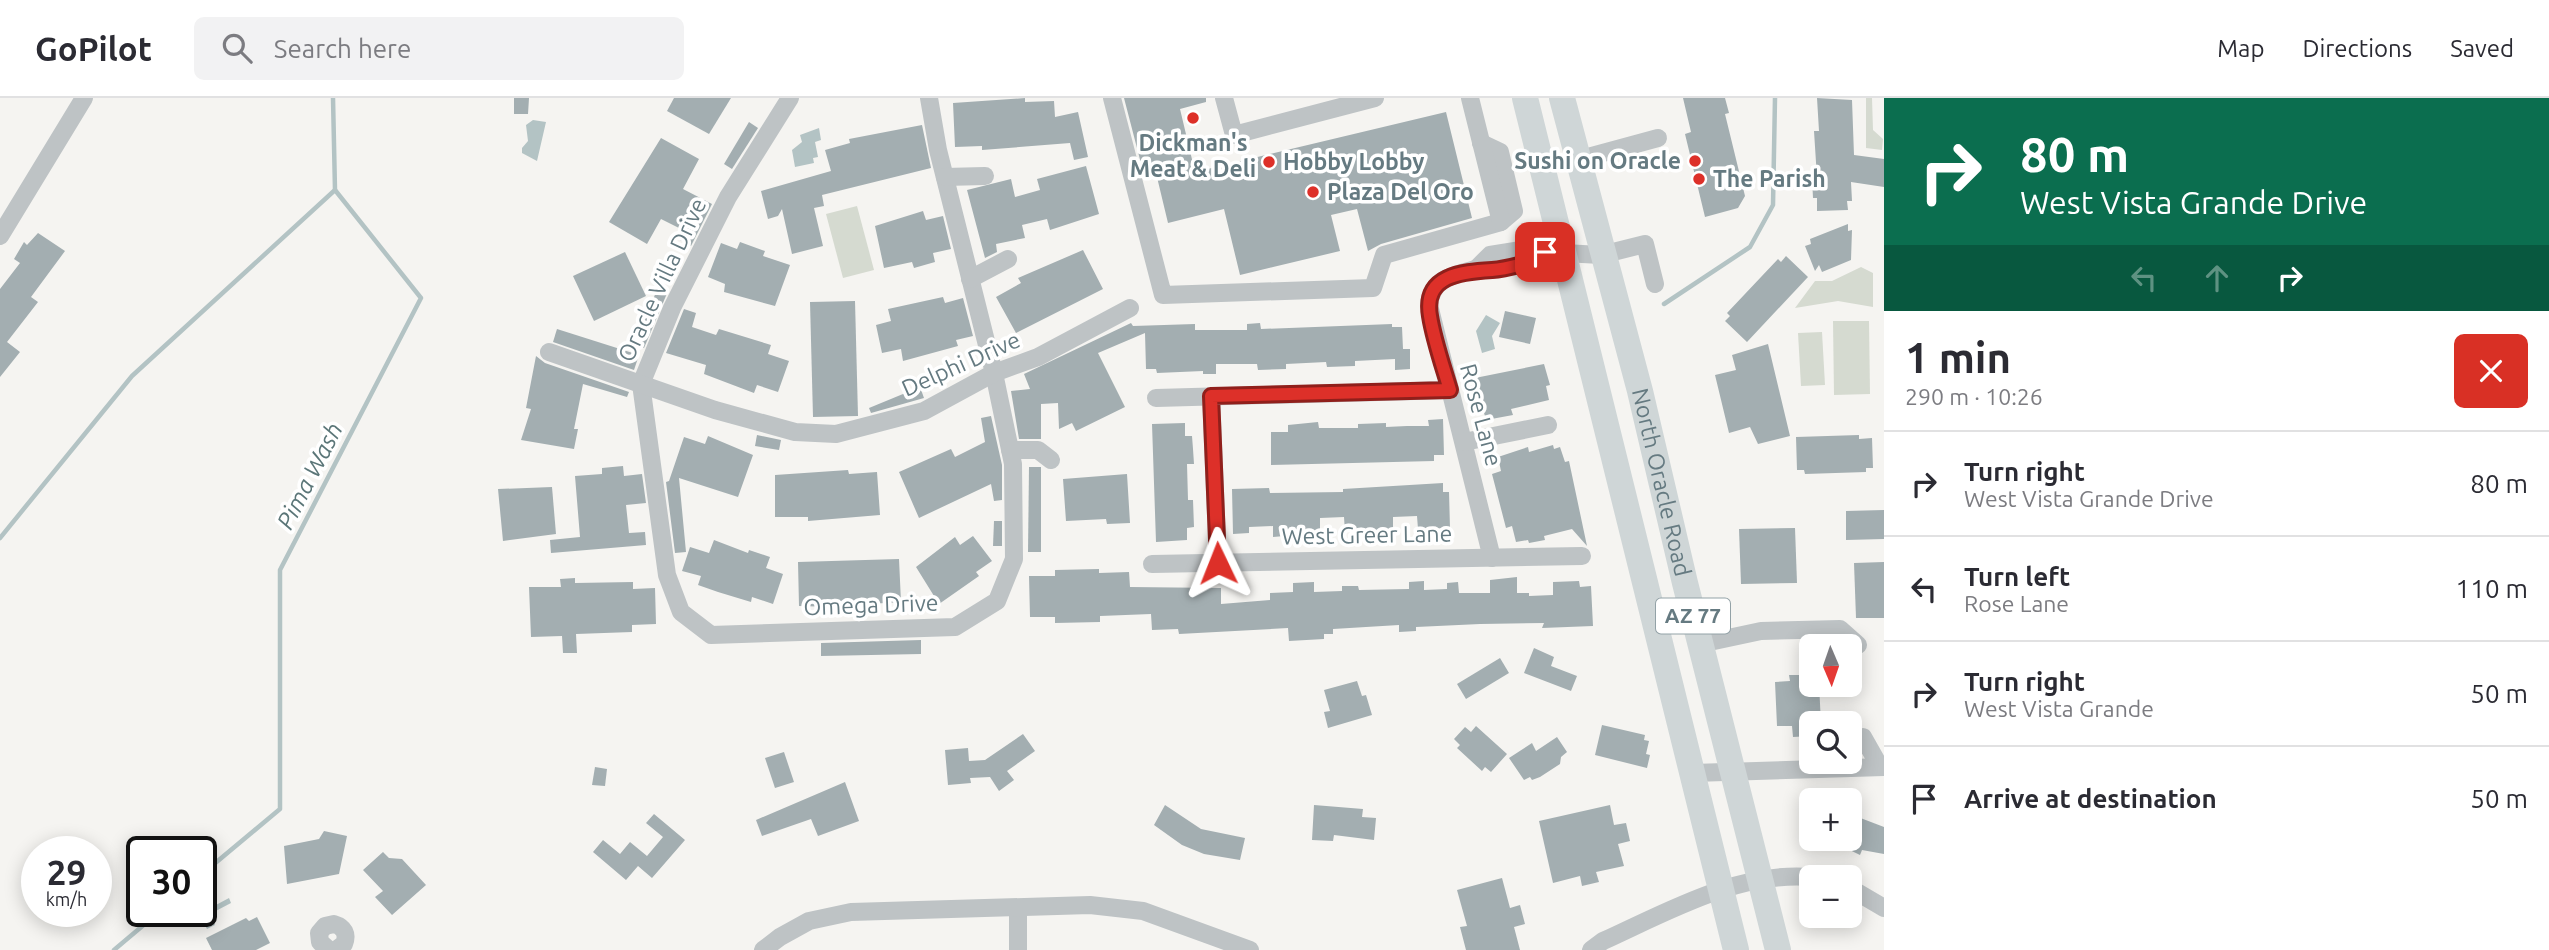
<!DOCTYPE html>
<html lang="en">
<head>
<meta charset="utf-8">
<style>
	:root { --surface:#fff; --page:#f2f2f3; --text:#2b2b33; --muted:#7c7c81; --line:#e1e1e2 }
	body { margin:0; font-family:Ubuntu,sans-serif; background:var(--page); color:var(--text); height:100vh; display:flex; flex-direction:column; font-size:26px; white-space:nowrap }
	* { box-sizing:border-box; margin:0 }
	p { font-size:23px; color:var(--muted) }
	.icon { flex:none; width:38px; height:38px; fill:none; stroke:currentColor; stroke-width:2; stroke-linecap:round; stroke-linejoin:round }
	.map { position:relative; flex:1; overflow:hidden }
	.panel { display:flex; flex-direction:column; background:var(--surface); width:665px }
	.panel>* { flex:none }
	.top-card { background:#0b6e4f; color:#fff; overflow:hidden }
	.needle { width:46px; rotate:178deg }
	.tools { position:absolute; left:1799px; top:536px; display:grid; gap:14px }
	.tools a { display:grid; place-items:center; width:63px; height:63px; border-radius:10px; background:var(--surface); box-shadow:0 4px 18px #0003; font-size:35px }
	.speed { position:absolute; left:21px; top:738px; display:flex; gap:14px; font-size:35px; font-weight:700; text-align:center }
	.speed>* { display:grid; place-content:center; width:91px; height:91px; border-radius:50%; background:var(--surface); box-shadow:0 4px 18px #0003; line-height:1 }
	.speed small { font-size:18px; font-weight:400 }
	.speed .limit { border:4px solid #111; border-radius:10px; background:#fff; color:#111 }
	.pin { position:absolute; display:grid; place-items:center; width:60px; height:60px; color:#fff; margin:-30px; border-radius:14px; box-shadow:0 4px 10px #0006 }
	.me { position:absolute; width:77px; margin:-38px; rotate:358deg; stroke-linejoin:round; filter:drop-shadow(0 0 5px #0008) }
	.turn { display:flex; align-items:center; gap:24px; height:147px; padding:0 21px; font-size:32px }
	.turn .icon { width:91px; height:91px; stroke-width:2.5 }
	.turn b { display:block; font-size:49px; line-height:60px }
	.lanes { display:flex; align-items:center; height:66px; padding:0 21px; background:#0003; justify-content:center; gap:35px; direction:ltr }
	.lanes .off { opacity:.35 }
	.round { display:grid; place-items:center; flex:none; width:74px; height:74px; border-radius:10px; background:var(--page) }
	.summary { display:flex; align-items:center; justify-content:space-between; height:119px; padding:0 21px }
	h1 { font-size:42px; font-weight:700; line-height:52px }
	ul { padding:0; list-style:none }
	li { display:flex; align-items:center; gap:21px; height:105px; padding:0 21px; border-top:2px solid var(--line) }
	li div { flex:1 }
	li b { display:block; font-size:26px }
	li em { font-style:normal }
	header { display:flex; align-items:center; gap:42px; box-sizing:border-box; height:98px; padding:0 35px; background:var(--surface); border-bottom:2px solid var(--line) }
	header strong { font-size:33px }
	nav { display:flex; gap:38px; margin-inline-start:auto; font-size:24px }
	.search { width:490px; height:63px; background:var(--page); display:flex; align-items:center; gap:18px; box-sizing:border-box; padding:0 24px; border-radius:10px; color:var(--muted); font-size:26px }
	main { display:flex; flex:1; min-height:0 }
	.map>svg:first-child { display:block }
</style>
</head>
<body>
<header>
<strong>GoPilot</strong>
<div class="search"><svg class="icon" aria-label="search" viewBox="0 0 24 24"><circle cx="10" cy="10" r="6"/><path d="M15 15l6 6"/></svg>Search here</div>
<nav><a>Map</a><a>Directions</a><a>Saved</a></nav>
</header>
<main>
<div class="map">
<svg width="1884" height="852" viewBox="0 0 1884 852">
	<rect width="100%" height="100%" fill="#f5f4f1"/>
	<g fill="#d5dad0">
		<polygon points="1866,0 1872,0 1873,32 1883,41 1882,52 1866,50"/>
		<polygon points="857,108 874,172 843,180 826,116"/>
		<polygon points="1861,169 1873,175 1873,209 1838,203 1795,210 1815,183 1832,183"/>
		<polygon points="1833,223 1869,223 1870,296 1834,297"/>
		<polygon points="1822,234 1825,287 1801,288 1798,235"/>
	</g>
	<g fill="#b3c3c4">
		<polygon points="533,22 546,24 537,63 522,55 522,50 528,43 526,27"/>
		<polygon points="819,30 821,42 815,44 818,59 813,60 814,65 795,69 792,52 802,44 800,37"/>
		<polygon points="1486,217 1500,225 1492,238 1495,251 1482,255 1476,233"/>
		<polygon points="229,800 231,805 210,816 215,827 207,831 199,816"/>
	</g>
	<g fill="none" stroke-linecap="round" stroke-linejoin="round">
		<g stroke="#b3c3c4" stroke-width="4.5">
			<polyline points="1664,206 1750,149 1773,107 1775,0"/>
			<polyline points="0,440 132,278 335,92"/>
			<polyline points="201,777 280,711 280,472 421,200 335,92 333,0"/>
			<polyline points="114,852 159,814"/>
		</g>
	</g>
	<g fill="#a3aeb1">
		<polygon points="514,0 529,0 528,16 514,16"/>
		<polygon points="674,0 731,0 709,36 667,13"/>
		<polygon points="1025,0 1025,4 1054,3 1055,19 1078,14 1088,59 1074,62 1070,45 982,52 982,48 955,49 953,5"/>
		<polygon points="1124,0 1206,0 1206,4 1180,11 1195,74 1446,14 1472,120 1381,146 1368,153 1357,111 1331,117 1340,153 1240,177 1224,111 1168,125 1156,75 1144,77"/>
		<polygon points="1683,0 1725,0 1729,15 1725,16 1745,98 1738,110 1705,119 1685,36 1691,34"/>
		<polygon points="1817,0 1852,2 1854,57 1884,61 1884,89 1851,84 1852,103 1847,103 1848,112 1817,113 1817,100 1813,100 1812,80 1817,80 1814,33 1819,33"/>
		<polygon points="749,24 758,30 732,71 724,66"/>
		<polygon points="922,27 931,70 822,97 824,108 814,110 823,148 792,156 782,111 778,118 768,121 761,93 831,73 825,52 850,45 849,41"/>
		<polygon points="661,40 699,61 683,91 712,106 691,148 680,142 685,133 661,121 647,146 609,124"/>
		<polygon points="1086,68 1099,116 1050,132 1047,121 1022,127 1025,140 996,146 997,154 985,160 967,92 1011,81 1015,99 1040,92 1037,81"/>
		<polygon points="923,113 926,122 943,118 951,151 933,155 935,164 914,170 912,164 884,170 875,128"/>
		<polygon points="1848,126 1848,133 1852,132 1851,162 1822,174 1819,167 1815,173 1805,148 1811,146 1810,141"/>
		<polygon points="38,135 65,153 31,199 38,204 7,244 20,254 0,279 0,191 20,165 14,161 24,144 27,147"/>
		<polygon points="740,144 765,153 763,158 790,167 775,208 724,194 725,186 708,179 721,145 737,151"/>
		<polygon points="1083,152 1103,191 1016,235 996,199 1021,185 1018,180"/>
		<polygon points="625,154 646,198 594,223 573,178"/>
		<polygon points="1786,158 1808,179 1747,244 1725,223 1730,218 1727,215 1778,161 1781,164"/>
		<polygon points="658,189 668,193 644,250 635,247"/>
		<polygon points="943,199 945,205 963,200 973,238 956,242 958,248 903,263 901,251 882,255 876,227 891,223 888,211"/>
		<polygon points="855,203 858,318 813,319 810,204"/>
		<polygon points="684,211 696,215 692,229 716,237 719,231 771,247 768,256 789,263 778,294 757,287 754,295 704,276 706,267 666,255"/>
		<polygon points="1505,213 1536,220 1530,246 1499,239"/>
		<polygon points="1131,225 1133,228 1195,226 1195,232 1247,232 1247,226 1260,225 1261,231 1392,226 1392,229 1402,229 1403,251 1410,251 1410,271 1395,272 1395,261 1355,263 1355,268 1327,269 1326,264 1286,266 1286,271 1258,272 1257,266 1216,266 1216,276 1203,276 1203,273 1157,275 1156,271 1146,271 1145,235 1098,255 1125,309 1076,333 1072,325 1059,331 1058,305 1041,306 1041,341 1019,341 1011,293 1030,291 1024,276"/>
		<polygon points="557,231 639,257 634,272 553,244"/>
		<polygon points="1768,246 1790,338 1758,346 1750,329 1729,335 1715,277 1736,272 1732,257"/>
		<polygon points="536,258 545,265 629,294 627,299 583,286 574,331 578,331 574,351 521,342 531,311 526,310"/>
		<polygon points="1544,266 1550,287 1546,288 1549,302 1511,311 1513,317 1486,322 1481,304 1476,306 1470,281"/>
		<polygon points="920,289 924,300 871,315 869,310"/>
		<polygon points="991,318 1002,367 1002,402 994,403 991,386 919,420 899,374 951,351 955,359 985,344 981,320"/>
		<polygon points="1443,321 1444,357 1434,357 1434,363 1271,367 1271,334 1288,334 1288,327 1318,324 1319,330 1358,330 1358,326 1386,325 1386,329 1407,328 1429,328 1428,322"/>
		<polygon points="1185,325 1185,338 1192,338 1193,351 1194,366 1187,366 1188,402 1193,402 1194,429 1187,430 1187,442 1156,444 1152,326"/>
		<polygon points="757,337 781,342 779,352 755,348"/>
		<polygon points="1859,337 1859,341 1872,340 1873,370 1866,370 1866,374 1805,376 1804,372 1797,372 1796,339"/>
		<polygon points="708,338 753,357 738,399 679,380 686,454 675,455 666,384 669,383 684,339 705,346"/>
		<polygon points="1553,347 1554,351 1560,349 1565,364 1569,363 1587,448 1572,431 1544,438 1545,442 1529,445 1528,442 1516,444 1512,428 1506,430 1492,376 1501,373 1498,359 1528,349 1529,354"/>
		<polygon points="623,368 624,378 642,376 646,405 626,407 629,435 645,434 646,447 551,455 550,442 580,439 575,378 602,376 602,370"/>
		<polygon points="1029,369 1041,369 1041,454 1028,454"/>
		<polygon points="848,372 849,376 877,374 880,417 808,423 808,419 775,419 775,377"/>
		<polygon points="1127,376 1130,425 1107,426 1106,421 1066,423 1063,381"/>
		<polygon points="1443,385 1443,394 1449,394 1450,430 1418,431 1417,418 1393,419 1393,433 1345,434 1344,419 1320,420 1320,435 1273,439 1273,428 1249,429 1249,435 1233,436 1232,391 1269,390 1270,395 1343,394 1343,391"/>
		<polygon points="552,389 556,436 503,443 498,391"/>
		<polygon points="1884,412 1884,441 1846,442 1846,413"/>
		<polygon points="994,423 1002,423 1002,448 993,448"/>
		<polygon points="1795,430 1797,485 1741,486 1739,431"/>
		<polygon points="973,438 992,463 976,474 979,478 939,506 916,469 955,439 960,447"/>
		<polygon points="714,442 748,455 749,452 770,459 766,470 783,476 773,506 752,499 751,504 718,494 698,487 701,478 682,473 690,449 709,455"/>
		<polygon points="899,461 901,504 870,506 870,510 799,508 798,464"/>
		<polygon points="1884,464 1884,520 1856,520 1854,465"/>
		<polygon points="1099,471 1099,475 1129,474 1130,489 1221,490 1221,506 1270,502 1270,495 1293,494 1293,485 1314,484 1314,494 1342,493 1342,488 1358,488 1359,492 1409,491 1409,484 1424,483 1424,492 1447,491 1447,485 1458,484 1459,495 1490,495 1490,482 1517,479 1517,495 1529,495 1529,498 1553,497 1553,484 1579,483 1580,489 1591,488 1593,528 1542,530 1544,525 1480,526 1416,529 1416,533 1399,534 1399,527 1333,531 1333,536 1324,536 1324,541 1289,543 1288,530 1179,536 1178,531 1152,532 1151,516 1100,518 1100,524 1055,525 1055,519 1030,519 1029,478 1055,478 1055,472"/>
		<polygon points="575,480 575,485 633,484 633,491 655,490 656,526 632,527 632,534 576,536 577,555 563,555 562,538 531,539 529,489 561,489 560,481"/>
		<polygon points="921,542 921,556 821,558 821,545"/>
		<polygon points="1534,550 1554,559 1551,568 1577,578 1571,593 1524,575"/>
		<polygon points="1500,560 1509,575 1466,601 1457,586"/>
		<polygon points="1789,577 1806,577 1806,584 1819,586 1821,625 1811,625 1811,638 1793,639 1792,628 1777,628 1775,584 1790,583"/>
		<polygon points="1357,583 1362,598 1366,597 1372,617 1328,630 1324,614 1330,613 1324,592"/>
		<polygon points="1602,627 1645,637 1644,642 1649,643 1646,656 1650,657 1647,670 1595,657"/>
		<polygon points="1476,628 1507,656 1491,674 1485,669 1482,673 1457,650 1460,647 1454,641 1465,629 1471,634"/>
		<polygon points="1023,636 1035,653 1007,673 1014,682 999,693 990,679 970,680 971,685 948,687 945,652 968,650 969,663 985,662"/>
		<polygon points="1557,639 1567,654 1561,659 1560,666 1540,679 1532,682 1530,679 1524,682 1509,660 1532,645 1536,653"/>
		<polygon points="784,654 794,684 775,690 765,660"/>
		<polygon points="595,669 607,671 605,688 592,687"/>
		<polygon points="845,684 859,723 818,738 811,721 762,738 756,722"/>
		<polygon points="1165,707 1201,731 1245,740 1240,762 1204,756 1182,747 1154,727"/>
		<polygon points="1314,707 1363,711 1362,719 1376,720 1374,742 1334,737 1333,743 1312,742"/>
		<polygon points="1610,707 1614,727 1626,725 1630,743 1618,746 1624,768 1596,774 1599,784 1582,788 1580,778 1553,785 1539,723"/>
		<polygon points="654,716 685,742 652,780 638,768 626,782 593,754 603,742 620,756 630,744 647,758 663,739 646,725"/>
		<polygon points="1850,716 1884,729 1884,756 1862,752 1860,757 1827,741 1850,740"/>
		<polygon points="324,733 347,738 339,776 287,786 284,748 319,741"/>
		<polygon points="383,754 389,760 402,761 426,787 392,817 375,799 383,793 363,772"/>
		<polygon points="1502,780 1510,810 1520,807 1525,826 1514,829 1520,852 1466,852 1460,829 1467,828 1457,792"/>
		<polygon points="257,819 270,845 256,852 212,852 206,840 246,820 249,823"/>
	</g>
	<g fill="none" stroke-linecap="round" stroke-linejoin="round">
		<g stroke="#bec3c5" stroke-width="18">
			<polyline points="790,0 728,99 672,210 641,286 667,477 681,514 711,537 955,529 997,503 1014,461 1013,366 994,275 938,52 929,0"/>
			<polyline points="1112,0 1163,197 1373,190 1384,157 1501,124 1514,113 1500,54 1481,45"/>
			<polyline points="1224,0 1234,37 1375,0"/>
			<polyline points="1470,0 1501,124"/>
			<polyline points="1577,62 1658,40"/>
			<polyline points="945,79 985,78"/>
			<polyline points="0,138 84,0"/>
			<polyline points="1545,154 1540,162 1491,172 1476,171 1490,157 1538,149 1545,154 1601,157 1645,146 1655,186"/>
			<path d="M1476,171c-23,6 -44,9 -47,36l63,253"/>
			<polyline points="970,181 1008,161"/>
			<polyline points="549,254 715,312 795,334 836,336 924,313 994,275 1038,259 1130,210"/>
			<polyline points="1211,298 1218,465"/>
			<polyline points="1156,300 1450,292"/>
			<polyline points="1464,344 1548,327"/>
			<polyline points="1010,352 1038,352 1051,362"/>
			<polyline points="1152,466 1582,458"/>
			<polyline points="1700,546 1761,533 1840,531 1858,547"/>
			<polyline points="1850,658 1863,639 1880,669"/>
			<polyline points="1693,675 1884,669"/>
			<polyline points="1850,790 1884,810"/>
			<polyline points="1018,811 1018,852"/>
			<path d="M329,852l-9,-8 -1,-9 6,-7 9,-2c10,3 14,10 10,20l-8,6"/>
			<polyline points="763,852 780,839 809,823 851,814 1090,807 1143,813 1250,852"/>
			<path d="M1591,852l12,-9c64,-29 135,-70 208,-64"/>
		</g>
		<g stroke="#cfd6d7" stroke-width="26">
			<polyline points="1525,0 1736,852"/>
			<path id="s1" d="M1562,0l78,293 45,192 93,367"/>
		</g>
	</g>
	<g fill="none" stroke-linecap="round" stroke-linejoin="round">
		<defs>
			<path id="route" d="M1218,465l-7,-167 239,-6c-7,-24 -16,-49 -20,-74 -7,-41 31,-44 62,-46 16,-1 32,-7 48,-10l5,-8"/>
		</defs>
		<use href="#route" stroke="#901f1b" stroke-width="18"/>
		<use href="#route" stroke="#dd3029" stroke-width="12"/>
	</g>
	<g fill="#dd3029" stroke="#fff" stroke-width="2.5">
		<circle cx="1193" cy="20" r="7"/>
		<circle cx="1695" cy="63" r="7"/>
		<circle cx="1269" cy="64" r="7"/>
		<circle cx="1699" cy="81" r="7"/>
		<circle cx="1313" cy="94" r="7"/>
	</g>
	<g text-anchor="middle" stroke-width="7" stroke-linejoin="round" paint-order="stroke">
		<rect fill="#fff" stroke="#93a2a7" stroke-width="2" x="1656" y="500.5" width="74" height="35" rx="5"/>
		<g font-size="21" font-weight="bold" fill="#657a81">
			<text x="1693" y="525">AZ 77</text>
		</g>
		<g font-size="23" font-weight="bold" fill="#657a81" stroke="#fff" text-anchor="start">
			<text x="1193" y="53" text-anchor="middle">Dickman's<tspan x="1193" dy="26">Meat &amp; Deli</tspan></text>
			<text x="1681" y="71" text-anchor="end">Sushi on Oracle</text>
			<text x="1283" y="72">Hobby Lobby</text>
			<text x="1713" y="89">The Parish</text>
			<text x="1327" y="102">Plaza Del Oro</text>
		</g>
		<g font-size="23" fill="#657a81" stroke="#fff">
			<text transform="translate(662 182) rotate(-65)" y="8">Oracle Villa Drive</text>
			<text transform="translate(961 266) rotate(-24)" y="8">Delphi Drive</text>
			<text transform="translate(1481 317) rotate(75)" y="8">Rose Lane</text>
			<text dy="8" stroke="none"><textPath href="#s1" startOffset="397">North Oracle Road</textPath></text>
			<text transform="translate(1367 437) rotate(-1)" y="8">West Greer Lane</text>
			<text transform="translate(871 507) rotate(-2)" y="8">Omega Drive</text>
		</g>
		<g font-size="24" font-style="italic" fill="#5b7678" stroke="#fff">
			<text transform="translate(310 378) rotate(-63)" y="8">Pima Wash</text>
		</g>
	</g>
</svg>
<div class="tools">
<a><svg class="needle" viewBox="-14 -14 28 28"><path d="M0-13l5 13h-10z" fill="#e53935"/><path d="M0 13l5-13h-10z" fill="#7c7c81"/></svg></a>
<a><svg class="icon" aria-label="search" viewBox="0 0 24 24"><circle cx="10" cy="10" r="6"/><path d="M15 15l6 6"/></svg></a>
<a>+</a>
<a>−</a>
</div>
<div class="speed"><div>29<small>km/h</small></div><div class="limit">30</div></div>
<div class="pin" style="left:1545px;top:154px;background:#d93025"><svg class="icon" aria-label="arrive" viewBox="0 0 24 24"><path d="M6 21V4h12l-3 4 3 4H6"/></svg></div>
<svg class="me" style="left:1218px;top:465px" viewBox="-20 -20 40 40"><path d="M0-17L14 15 0 8-14 15z" fill="#dd3029" stroke="#fff" stroke-width="4"/></svg>
</div>
<section class="panel">
<div class="top-card">
<div class="turn"><svg class="icon" aria-label="right" viewBox="0 0 24 24"><path d="M7 20v-9h11M14 6l5 5-5 5"/></svg><div><b>80 m</b>West Vista Grande Drive</div></div>
<div class="lanes"><svg class="icon off" aria-label="left" viewBox="0 0 24 24"><path d="M17 20v-9H6M10 6l-5 5 5 5"/></svg><svg class="icon off" aria-label="ahead" viewBox="0 0 24 24"><path d="M12 20V5M6 11l6-6 6 6"/></svg><svg class="icon" aria-label="right" viewBox="0 0 24 24"><path d="M7 20v-9h11M14 6l5 5-5 5"/></svg></div>
</div>
<div class="summary"><div><h1>1 min</h1><p>290 m · 10:26</p></div><a class="round" style="background:#d93025;color:#fff"><svg class="icon" aria-label="close" viewBox="0 0 24 24"><path d="M6 6l12 12M18 6L6 18"/></svg></a></div>
<ul>
<li><svg class="icon" aria-label="right" viewBox="0 0 24 24"><path d="M7 20v-9h11M14 6l5 5-5 5"/></svg><div><b>Turn right</b><p>West Vista Grande Drive</p></div><em>80 m</em></li>
<li><svg class="icon" aria-label="left" viewBox="0 0 24 24"><path d="M17 20v-9H6M10 6l-5 5 5 5"/></svg><div><b>Turn left</b><p>Rose Lane</p></div><em>110 m</em></li>
<li><svg class="icon" aria-label="right" viewBox="0 0 24 24"><path d="M7 20v-9h11M14 6l5 5-5 5"/></svg><div><b>Turn right</b><p>West Vista Grande</p></div><em>50 m</em></li>
<li><svg class="icon" aria-label="arrive" viewBox="0 0 24 24"><path d="M6 21V4h12l-3 4 3 4H6"/></svg><div><b>Arrive at destination</b></div><em>50 m</em></li>
</ul>
</section>
</main>
</body>
</html>
